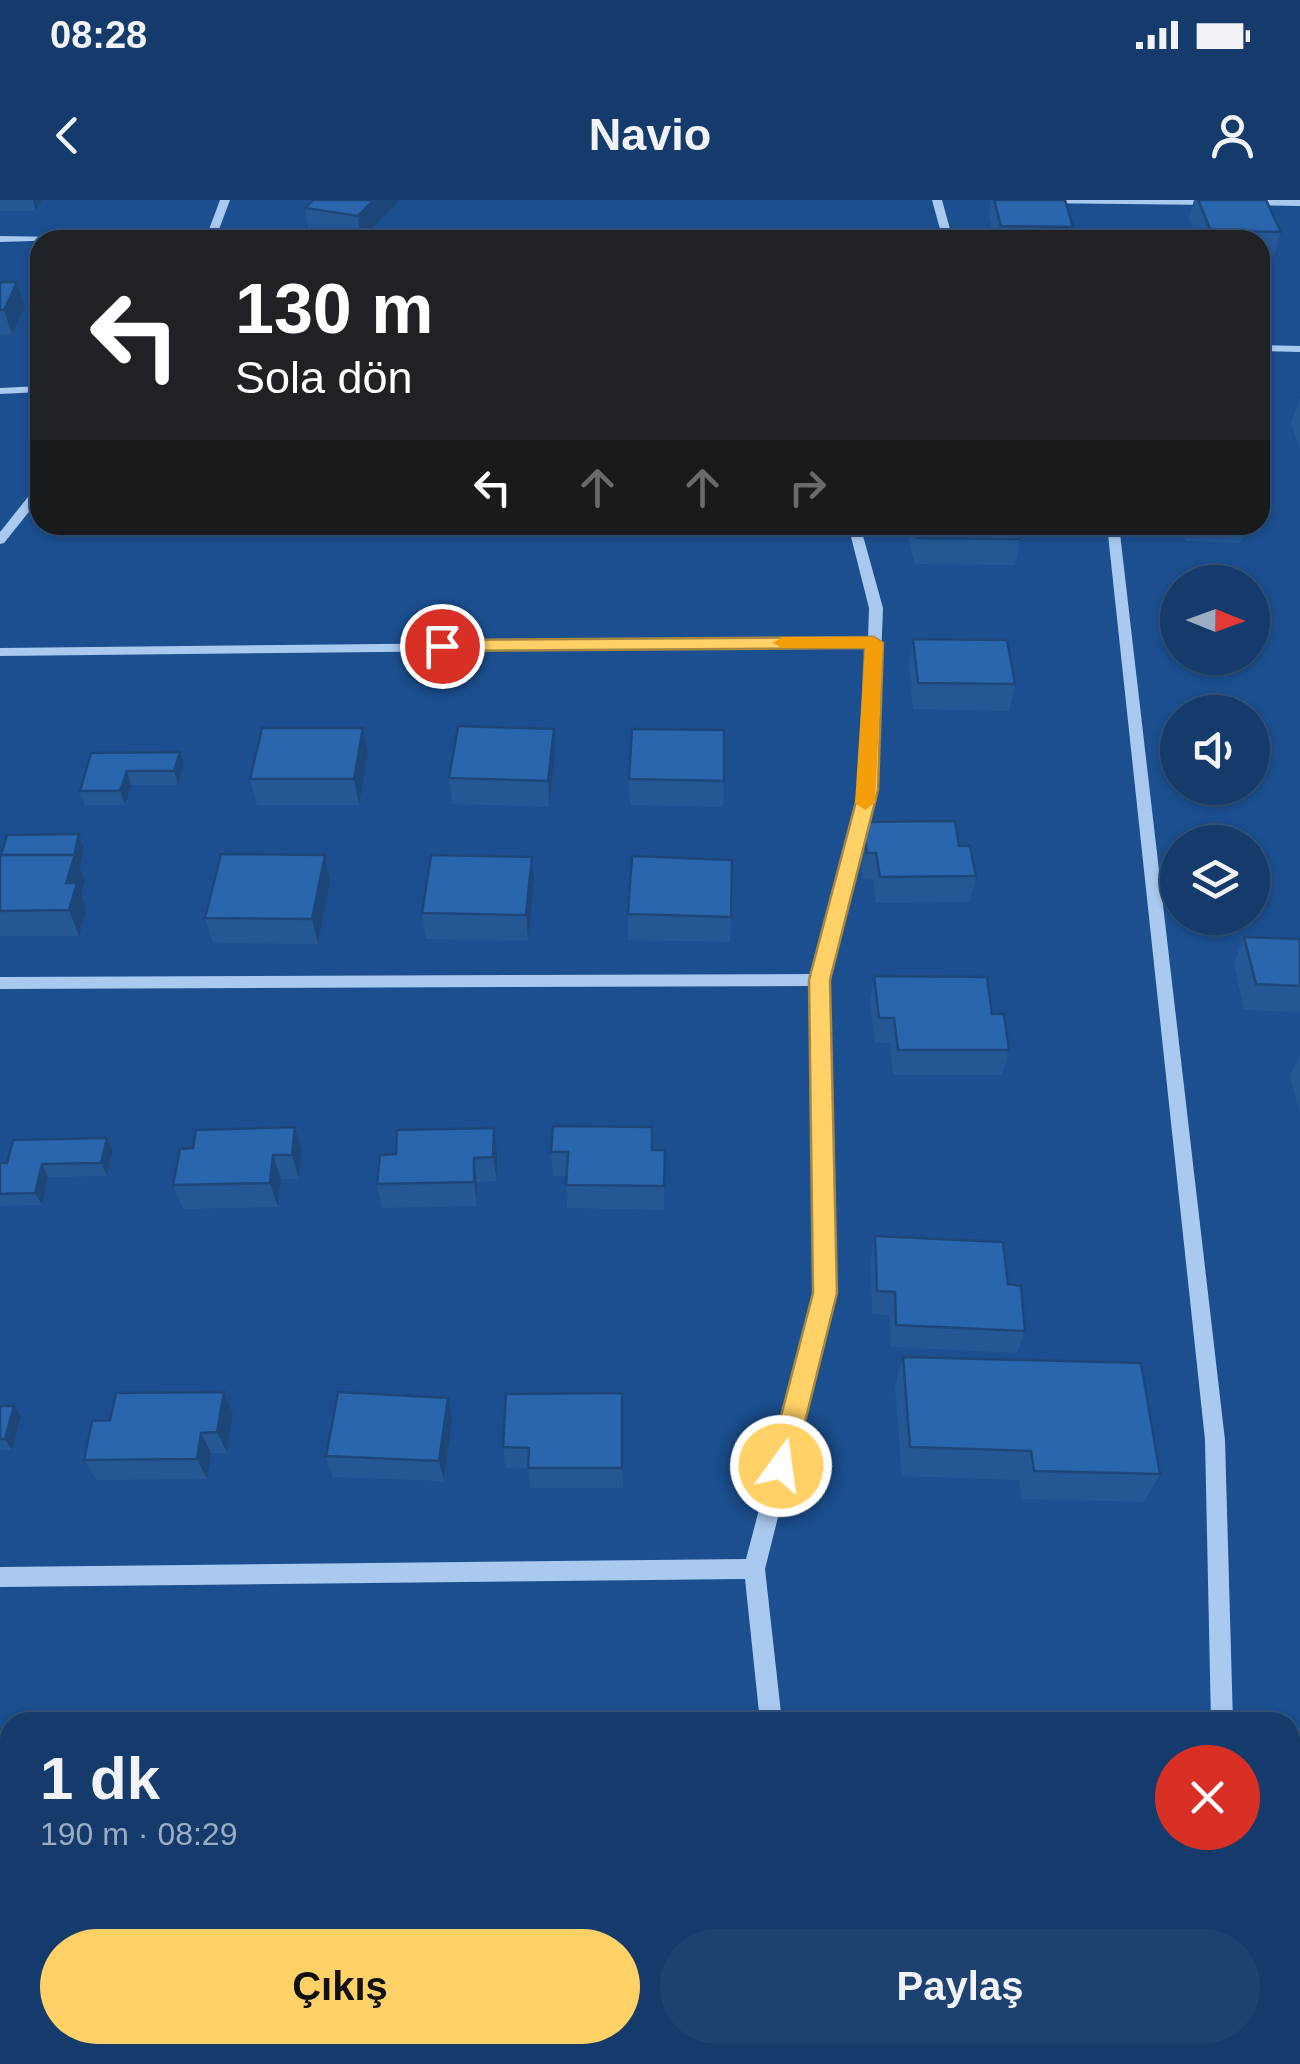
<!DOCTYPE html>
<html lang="tr">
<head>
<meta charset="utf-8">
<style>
	:root { --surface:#143b6b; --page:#1d4271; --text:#f1f3f6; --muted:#9dadc1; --line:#33557e; --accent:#ffd166 }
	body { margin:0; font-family:Arial,sans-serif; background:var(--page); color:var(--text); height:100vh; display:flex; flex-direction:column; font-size:38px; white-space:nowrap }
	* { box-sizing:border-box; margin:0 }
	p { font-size:32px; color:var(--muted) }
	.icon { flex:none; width:55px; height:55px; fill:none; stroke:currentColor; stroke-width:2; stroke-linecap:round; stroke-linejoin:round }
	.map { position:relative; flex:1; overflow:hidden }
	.panel { position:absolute; left:0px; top:1512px; width:1300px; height:352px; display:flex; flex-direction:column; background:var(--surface); border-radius:30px 30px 0 0; box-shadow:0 2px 8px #0004,0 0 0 2px var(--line) }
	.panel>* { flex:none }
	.banner { position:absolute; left:30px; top:30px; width:1240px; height:305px; border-radius:30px; box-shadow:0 2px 8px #0004,0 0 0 2px var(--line); background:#202124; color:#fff; overflow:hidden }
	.needle { width:65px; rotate:91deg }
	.buttons { position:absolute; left:1160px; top:365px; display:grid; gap:20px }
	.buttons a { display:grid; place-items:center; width:110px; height:110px; border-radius:50%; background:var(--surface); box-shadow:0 2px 8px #0004,0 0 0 2px var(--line); font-size:50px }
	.pin { position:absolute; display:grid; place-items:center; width:85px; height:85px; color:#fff; margin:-42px; border:5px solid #fff; border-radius:50%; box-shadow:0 2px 10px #0007 }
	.me { position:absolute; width:110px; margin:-55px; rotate:14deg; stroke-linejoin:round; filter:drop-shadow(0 0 8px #0008) }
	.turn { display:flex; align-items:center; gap:35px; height:210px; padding:0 40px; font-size:45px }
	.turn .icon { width:130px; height:130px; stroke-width:2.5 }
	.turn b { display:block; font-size:70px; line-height:85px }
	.lanes { display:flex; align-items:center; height:95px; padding:0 40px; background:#0003; justify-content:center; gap:50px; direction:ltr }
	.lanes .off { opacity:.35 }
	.round { display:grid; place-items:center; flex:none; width:105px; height:105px; border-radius:52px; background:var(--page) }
	.overview { display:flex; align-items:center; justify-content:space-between; height:170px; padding:0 40px }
	h1 { font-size:60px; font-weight:700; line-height:75px }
	.cta { display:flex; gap:20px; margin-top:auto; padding:20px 40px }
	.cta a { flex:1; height:115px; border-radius:60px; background:var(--accent); color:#111; font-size:40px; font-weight:700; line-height:115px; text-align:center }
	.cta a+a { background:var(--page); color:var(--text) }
	.status { display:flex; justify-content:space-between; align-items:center; height:70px; padding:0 50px; background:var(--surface); direction:ltr }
	.status svg { height:28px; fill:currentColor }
	header { display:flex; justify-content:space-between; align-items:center; height:130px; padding:0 40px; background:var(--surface); font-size:45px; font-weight:700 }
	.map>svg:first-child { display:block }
</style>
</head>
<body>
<div class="status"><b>08:28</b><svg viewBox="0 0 49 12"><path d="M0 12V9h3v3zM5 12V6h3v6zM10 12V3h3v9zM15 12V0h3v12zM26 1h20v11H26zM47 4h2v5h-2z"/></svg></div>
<header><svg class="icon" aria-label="back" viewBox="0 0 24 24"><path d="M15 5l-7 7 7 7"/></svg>Navio<svg class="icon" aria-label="person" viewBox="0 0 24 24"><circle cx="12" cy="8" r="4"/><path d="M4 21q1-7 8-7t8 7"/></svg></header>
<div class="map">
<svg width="1300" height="1864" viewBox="0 0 1300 1864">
	<rect width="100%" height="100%" fill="#1b4f8f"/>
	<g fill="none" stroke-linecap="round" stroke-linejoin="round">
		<g fill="#a9c9ee" fill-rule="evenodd">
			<polygon points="220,0 230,0 215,40 205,40"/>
			<polygon points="932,0 942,0 953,40 943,40"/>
			<polygon points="1024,0 1219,0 1220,2 1215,5 1029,3"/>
			<polygon points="1246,0 1300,0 1300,6 1242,5 1241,3"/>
			<polygon points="0,36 60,37 65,40 0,42"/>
			<polygon points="1260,145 1300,146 1300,152 1260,151"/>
			<polygon points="40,186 40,192 0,194 0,188"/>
			<polygon points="40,286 40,298 4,343 0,344 0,332 36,287"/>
			<polygon points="848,325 860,325 883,408 876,590 827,780 834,1093 765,1369 782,1522 760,1522 745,1379 0,1387 0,1367 746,1359 816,1093 811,786 0,789 0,777 812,774 862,590 868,447 0,456 0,448 868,439 869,408"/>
			<polygon points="1107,325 1119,325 1225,1240 1233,1522 1211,1522 1205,1240"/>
			<polygon points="795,1855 821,1855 822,1864 796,1864"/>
			<rect x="1218" y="1855" width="26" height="9"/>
		</g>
	</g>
	<g fill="#245895">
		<polygon points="0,0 42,0 36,11 0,11"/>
		<polygon points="312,0 400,0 362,40 309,33 305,8"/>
		<polygon points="991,0 1065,0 1073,27 1070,40 994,40 989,16"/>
		<polygon points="1194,0 1266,0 1281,32 1274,56 1260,56 1260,40 1198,40 1189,18"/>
		<polygon points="0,82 17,82 25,107 12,135 0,135"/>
		<polygon points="1300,197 1300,251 1291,223"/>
		<polygon points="112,325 218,325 212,337 113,331"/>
		<polygon points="907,325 1017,325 1020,339 1015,365 914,364"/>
		<polygon points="1182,325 1247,325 1241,343 1186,341"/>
		<polygon points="913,439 1015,484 1009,511 913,509 909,465"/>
		<polygon points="363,528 368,554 359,605 257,605 250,579"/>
		<polygon points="554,529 555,555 549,607 452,604 449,578"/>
		<polygon points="91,553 184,566 178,585 131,585 125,605 85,605 80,591"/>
		<polygon points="629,579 724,581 723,607 630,605"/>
		<polygon points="862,622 959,646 976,676 970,702 876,703 873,679 863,679 859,648"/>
		<polygon points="84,648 80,668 85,681 81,694 87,709 79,736 0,736 0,655"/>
		<polygon points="325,655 330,681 318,744 213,743 205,718"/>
		<polygon points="534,683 528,741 426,739 422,713"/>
		<polygon points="628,714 731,717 730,742 628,740"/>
		<polygon points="1244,737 1300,739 1300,812 1244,810 1234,763"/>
		<polygon points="874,776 992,814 1009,850 1002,875 893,875 890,843 875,843 870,801"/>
		<polygon points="1300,855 1300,914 1290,876"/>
		<polygon points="295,927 302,951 299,979 281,979 278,1007 183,1009 173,985 193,948"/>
		<polygon points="494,928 497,952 497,981 477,982 477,1006 382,1008 377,984 396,954"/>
		<polygon points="107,938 113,950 107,976 48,977 42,1005 0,1006 0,963 7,963"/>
		<polygon points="665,950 664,1010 567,1008 566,976 553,976 551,952"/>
		<polygon points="875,1036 1008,1084 1025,1131 1017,1153 891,1147 889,1115 872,1114 871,1059"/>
		<polygon points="903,1157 1160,1274 1144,1302 1022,1299 1019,1280 902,1276 895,1187"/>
		<polygon points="224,1192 233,1214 227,1253 211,1253 207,1279 97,1280 84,1260 110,1220"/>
		<polygon points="622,1193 623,1288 530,1288 528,1268 506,1268 503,1247"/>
		<polygon points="0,1206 21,1217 12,1250 0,1250"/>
		<polygon points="452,1219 444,1281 333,1277 326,1256"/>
	</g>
	<g fill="#1d4779">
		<polygon points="33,0 42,0 36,11"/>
		<polygon points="374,0 400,0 361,40 358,16"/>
		<polygon points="17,82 25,107 12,135 4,110"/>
		<polygon points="209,325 218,325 212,337"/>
		<polygon points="363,528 368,554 359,605 354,579"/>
		<polygon points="554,529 555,555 549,607 548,581"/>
		<polygon points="180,552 184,566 178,585 174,571"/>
		<polygon points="127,571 131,585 125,605 120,591"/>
		<polygon points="79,634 84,648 80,668 85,681 81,694 87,709 79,736 69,710 66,683"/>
		<polygon points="325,655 330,681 318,744 312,719"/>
		<polygon points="532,657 534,683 528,741 526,715"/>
		<polygon points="295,927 302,951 299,979 292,955"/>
		<polygon points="494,928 497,952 497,981 493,957"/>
		<polygon points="107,938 113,950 107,976 101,963"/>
		<polygon points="273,955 281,979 278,1007 270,983"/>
		<polygon points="474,958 477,982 477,1006 474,982"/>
		<polygon points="42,964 48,977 42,1005 35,993"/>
		<polygon points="224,1192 233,1214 227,1253 217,1232"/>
		<polygon points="448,1198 452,1219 444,1281 439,1261"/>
		<polygon points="14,1206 21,1217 12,1250 5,1239"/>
		<polygon points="201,1233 211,1253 207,1279 197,1259"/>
		<polygon points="10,1535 10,1610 0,1646 0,1570"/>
		<polygon points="334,1855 343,1855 343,1864 333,1864"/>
	</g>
	<g fill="#2a66ad" stroke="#1d4779" stroke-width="2.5">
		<polygon points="313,0 374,0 358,16 305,8"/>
		<polygon points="994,0 1065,0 1073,27 1001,26"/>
		<polygon points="1198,0 1266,0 1281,32 1211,31"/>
		<polygon points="1106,37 1147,38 1148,40 1107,40"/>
		<polygon points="0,82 17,82 4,110 0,110"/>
		<polygon points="915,325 1017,325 1020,339 917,338"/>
		<polygon points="913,439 1007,440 1015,484 918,483"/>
		<polygon points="458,526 554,529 548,581 449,578"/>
		<polygon points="262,528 363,528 354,579 250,579"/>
		<polygon points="632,529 724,530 724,581 629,579"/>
		<polygon points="180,552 174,571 127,571 120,591 80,591 91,553"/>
		<polygon points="955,621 959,646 970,646 976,676 880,677 876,653 867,653 862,622"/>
		<polygon points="79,634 74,655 1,655 7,635"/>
		<polygon points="221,654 325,655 312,719 205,718"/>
		<polygon points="0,655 75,655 66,683 77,683 69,710 0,711"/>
		<polygon points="431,655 532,657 526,715 422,713"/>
		<polygon points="632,656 732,660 731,717 628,714"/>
		<polygon points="1244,737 1300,739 1300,786 1256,784"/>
		<polygon points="874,776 987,777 992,814 1004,814 1009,850 898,850 894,818 879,818"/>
		<polygon points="553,926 652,927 652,950 665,950 664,986 566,985 568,952 551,952"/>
		<polygon points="295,927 292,955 273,955 270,983 173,985 180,949 193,948 196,930"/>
		<polygon points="494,928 493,957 474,958 474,982 377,984 380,955 396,954 397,930"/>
		<polygon points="107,938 101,963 42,964 35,993 0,994 0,963 7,963 13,940"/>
		<polygon points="875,1036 1003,1042 1008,1084 1021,1086 1025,1131 896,1125 895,1092 877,1091"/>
		<polygon points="903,1157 1141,1163 1160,1274 1034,1271 1031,1251 910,1247"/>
		<polygon points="224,1192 217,1232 201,1233 197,1259 84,1260 92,1221 110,1220 116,1193"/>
		<polygon points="338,1192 448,1198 439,1261 326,1256"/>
		<polygon points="622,1193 622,1268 528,1268 529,1248 503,1247 506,1194"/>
		<polygon points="0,1206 14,1206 5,1239 0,1239"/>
		<polygon points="0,1529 10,1529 10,1535 0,1570"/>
		<polygon points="227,1855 334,1855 333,1864 226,1864"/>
	</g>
	<polygon fill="#ffd166" stroke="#a68842" stroke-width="2.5" points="874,437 883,443 878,590 830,780 837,1093 794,1266 790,1274 781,1278 771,1274 768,1266 813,1093 809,780 859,590 865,448 442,451 433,446 442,440"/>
	<polygon fill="#f59e0b" points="874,437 883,443 875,603 865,610 855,603 865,448 782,448 773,443 782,437"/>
</svg>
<div class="buttons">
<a><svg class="needle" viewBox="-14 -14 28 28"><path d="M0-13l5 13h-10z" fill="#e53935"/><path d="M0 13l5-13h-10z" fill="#9dadc1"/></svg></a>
<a><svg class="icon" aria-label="sound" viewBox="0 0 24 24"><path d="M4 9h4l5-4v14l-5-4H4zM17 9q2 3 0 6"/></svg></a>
<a><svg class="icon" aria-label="layers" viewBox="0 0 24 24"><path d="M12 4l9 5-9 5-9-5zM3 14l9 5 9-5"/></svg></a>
</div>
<div class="pin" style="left:442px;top:446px;background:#d93025"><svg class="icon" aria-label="arrive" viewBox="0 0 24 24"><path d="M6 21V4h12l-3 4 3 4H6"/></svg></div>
<svg class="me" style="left:781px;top:1266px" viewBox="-20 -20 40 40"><circle r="17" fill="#ffd166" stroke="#fff" stroke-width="3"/><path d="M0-11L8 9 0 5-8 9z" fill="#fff"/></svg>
<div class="banner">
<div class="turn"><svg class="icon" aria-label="left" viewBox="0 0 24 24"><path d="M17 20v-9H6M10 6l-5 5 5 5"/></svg><div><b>130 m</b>Sola dön</div></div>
<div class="lanes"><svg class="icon" aria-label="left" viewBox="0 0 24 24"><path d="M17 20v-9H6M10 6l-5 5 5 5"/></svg><svg class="icon off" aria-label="ahead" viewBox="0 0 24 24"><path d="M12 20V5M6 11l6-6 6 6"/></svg><svg class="icon off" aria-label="ahead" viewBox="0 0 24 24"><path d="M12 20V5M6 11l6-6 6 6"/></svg><svg class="icon off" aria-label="right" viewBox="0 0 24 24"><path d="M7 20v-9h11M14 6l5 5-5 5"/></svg></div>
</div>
<section class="panel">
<div class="overview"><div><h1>1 dk</h1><p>190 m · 08:29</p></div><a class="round" style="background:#d93025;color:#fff"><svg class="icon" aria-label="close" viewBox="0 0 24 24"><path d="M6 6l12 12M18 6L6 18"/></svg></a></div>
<div class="cta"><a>Çıkış</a><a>Paylaş</a></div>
</section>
</div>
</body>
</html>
